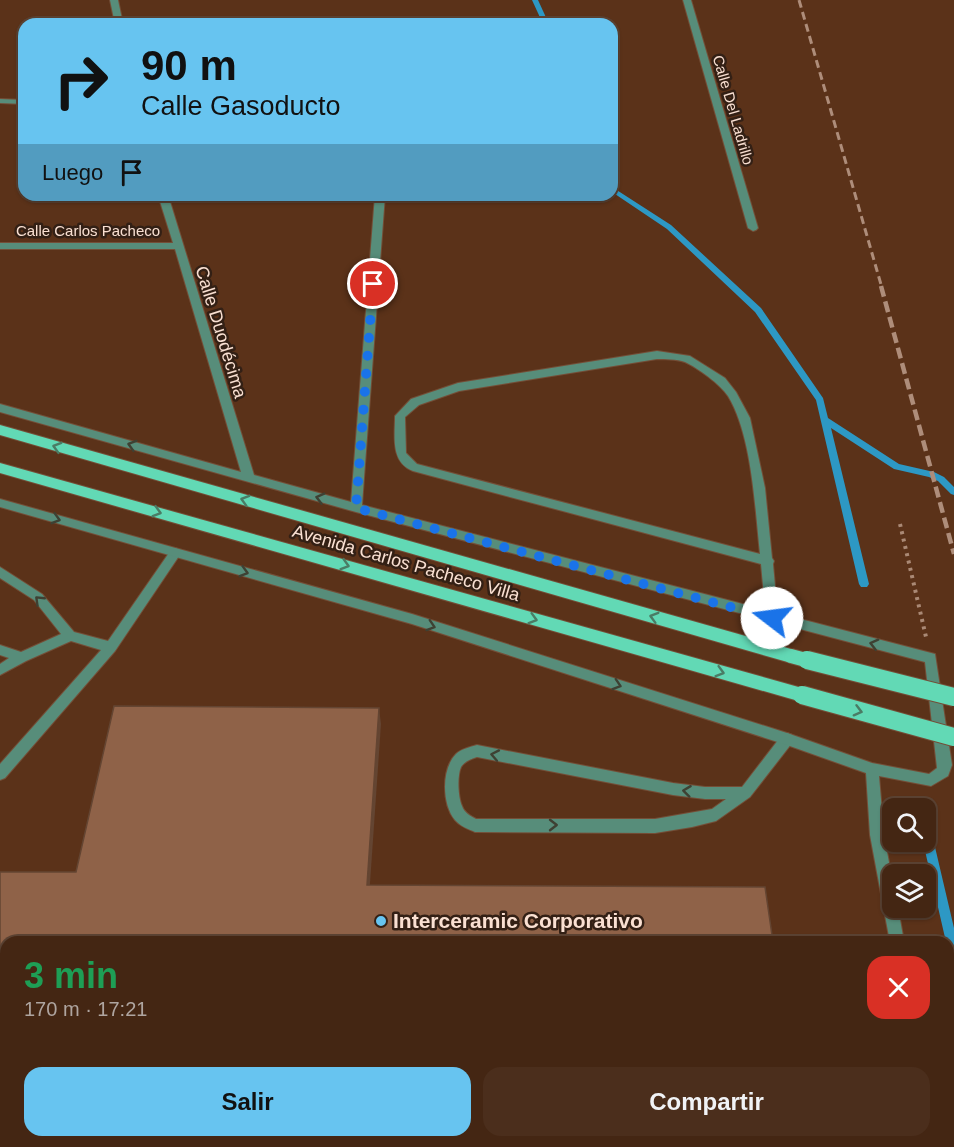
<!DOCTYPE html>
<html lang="es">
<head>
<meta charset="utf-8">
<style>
	:root { --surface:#442613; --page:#4b2e1c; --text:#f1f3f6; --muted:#afa5a0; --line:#5c4333; --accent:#67c4f0 }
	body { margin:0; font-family:Arial,sans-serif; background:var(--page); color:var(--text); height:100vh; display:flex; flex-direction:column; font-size:22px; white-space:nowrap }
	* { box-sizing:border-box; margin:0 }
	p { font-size:20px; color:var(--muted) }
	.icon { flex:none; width:33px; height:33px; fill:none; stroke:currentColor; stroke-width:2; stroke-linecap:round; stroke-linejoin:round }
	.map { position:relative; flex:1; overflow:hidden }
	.panel { position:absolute; left:0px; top:936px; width:954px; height:212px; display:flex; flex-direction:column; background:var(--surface); border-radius:18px 18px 0 0; box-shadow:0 2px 4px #0004,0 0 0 2px var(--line) }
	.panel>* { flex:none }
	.hud { position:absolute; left:18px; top:18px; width:600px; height:183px; border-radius:18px; box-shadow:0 2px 4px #0004,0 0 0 2px var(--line); background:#67c4f0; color:#111; overflow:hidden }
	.fabs { position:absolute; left:882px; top:798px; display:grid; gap:12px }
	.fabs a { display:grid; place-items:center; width:54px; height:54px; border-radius:12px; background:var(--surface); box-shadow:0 2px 4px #0004,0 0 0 2px var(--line); font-size:30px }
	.pin { position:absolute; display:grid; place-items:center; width:51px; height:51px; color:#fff; margin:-26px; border:3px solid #fff; border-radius:50%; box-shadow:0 2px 6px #0007 }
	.me { position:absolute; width:66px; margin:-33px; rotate:285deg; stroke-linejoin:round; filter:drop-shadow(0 0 4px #0008) }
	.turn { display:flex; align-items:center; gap:21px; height:126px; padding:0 24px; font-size:27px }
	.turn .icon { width:78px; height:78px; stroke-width:2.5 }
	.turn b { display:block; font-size:42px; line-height:51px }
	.then { display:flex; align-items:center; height:57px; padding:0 24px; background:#0003; gap:12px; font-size:22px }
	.round { display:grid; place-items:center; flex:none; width:63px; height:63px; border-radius:18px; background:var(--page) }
	.summary { display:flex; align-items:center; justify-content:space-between; height:102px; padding:0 24px }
	h1 { font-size:36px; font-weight:800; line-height:45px; color:#1e9e55 }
	.action { display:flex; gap:12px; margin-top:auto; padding:12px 24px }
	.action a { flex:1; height:69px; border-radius:18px; background:var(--accent); color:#111; font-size:24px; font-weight:800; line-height:69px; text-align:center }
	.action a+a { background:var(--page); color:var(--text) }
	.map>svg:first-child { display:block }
</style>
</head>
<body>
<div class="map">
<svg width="954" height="1147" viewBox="0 0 954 1147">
	<rect width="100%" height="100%" fill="#5b3219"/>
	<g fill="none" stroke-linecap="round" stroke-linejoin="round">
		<g fill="#2d98c4" fill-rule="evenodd">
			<polygon points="532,0 538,0 549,24 543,24"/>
			<polygon points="612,187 671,225 761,308 823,398 828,418 899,464 934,472 944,477 954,487 954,495 951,494 938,481 929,477 894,469 831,428 869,584 867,587 861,587 859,584 816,400 755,312 667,229 612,192"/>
			<polygon points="926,825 930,827 931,830 954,928 954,958 950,956 948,950 948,942 946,942 923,842 926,842"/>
		</g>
		<defs>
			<g id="lane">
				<path d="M657,351l33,5 35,22 11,14 14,26 15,70 7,70 2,3 -1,3 5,54 -2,4h-8l-2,-4 -5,-54 -348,-93c-23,-9 -18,-35 -18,-55l16,-17 47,-16zM657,359c8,0 20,0 28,3 13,6 35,22 43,34 24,39 27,112 32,158l-343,-90 -11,-11 -1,-36 14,-12 40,-14z"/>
				<polygon points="175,548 179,550 181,553 179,556 115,651 5,778 0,780 0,764 101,650 71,641 26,661 0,675 0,664 9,658 0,655 0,645 21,652 61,634 34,600 0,578 0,567 42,594 74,632 108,641 171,550"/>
				<path d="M787,733l5,2 2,4 -2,4 -42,54 -34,24 -24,6 -37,6 -180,-1c-7,-3 -15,-6 -20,-12 -13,-15 -14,-51 1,-66 5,-5 14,-7 21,-9l196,38 32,4h37l40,-52zM477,757l196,38 32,4h21l-14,10 -57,10h-179c-6,-3 -12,-7 -14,-13 -4,-9 -5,-30 -1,-39 4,-6 10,-8 16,-10z"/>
			</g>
			<g id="street">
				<polygon points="110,0 118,0 123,24 115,24"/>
				<polygon points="683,0 691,0 758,228 756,230 753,231 748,228"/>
				<polygon points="0,99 24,100 24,104 0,103"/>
				<polygon points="158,195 168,195 254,475 351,502 375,195 385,195 362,505 935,654 952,765 948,776 931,786 879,776 884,835 892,879 892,908 898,908 904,942 890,942 870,835 866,773 787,745 412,624 0,507 0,499 412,614 787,733 872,763 929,774 937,768 925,662 356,512 0,412 0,404 241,472 175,249 0,249 0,243 173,243"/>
				<polygon points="926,1142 942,1142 943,1147 927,1147"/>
			</g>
			<g id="primary">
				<polygon points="0,425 791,649 797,651 799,656 797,661 791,663 0,435"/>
				<polygon points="0,463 802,688 808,690 810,695 808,700 802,702 0,473"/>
			</g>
		</defs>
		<use href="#lane" stroke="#744e37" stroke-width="2"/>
		<use href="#street" stroke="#744e37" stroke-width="2"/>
		<use href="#primary" stroke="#744e37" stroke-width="2"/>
		<polyline stroke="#aa8975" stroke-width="4" stroke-dasharray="3 4.5" stroke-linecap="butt" points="900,524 926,637"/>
		<use href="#lane" fill="#578d7a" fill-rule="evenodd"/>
		<use href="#street" fill="#578d7a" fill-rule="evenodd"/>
		<use href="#primary" fill="#62d9b5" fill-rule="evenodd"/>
		<polyline stroke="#ae8d7a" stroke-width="3" stroke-dasharray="8 4.5" stroke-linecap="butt" points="799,0 882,288"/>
		<polyline stroke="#ae8d7a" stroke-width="4.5" stroke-dasharray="11 5" stroke-linecap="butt" points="881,286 954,554"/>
		<defs>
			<polyline id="primary-bridge-far1" points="791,656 813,662"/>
			<g id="primary-bridge">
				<polyline points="807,660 954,697"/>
				<polyline points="802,695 954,737"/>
			</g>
		</defs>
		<use href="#primary-bridge-far1" stroke="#744e37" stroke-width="16" stroke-linecap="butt"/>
		<use href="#primary-bridge" stroke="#744e37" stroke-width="20" stroke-linecap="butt"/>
		<use href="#primary-bridge-far1" stroke="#62d9b5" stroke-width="14"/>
		<use href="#primary-bridge" stroke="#62d9b5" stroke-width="18"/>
	</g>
	<polygon fill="#644532" points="379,708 381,724 369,898 367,885"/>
	<polygon fill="#8f6248" stroke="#644532" stroke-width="1.5" points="114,706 379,708 367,885 765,887 773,942 6,942 6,1142 802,1142 803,1147 0,1147 0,872 76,872"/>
	<defs><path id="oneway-chevron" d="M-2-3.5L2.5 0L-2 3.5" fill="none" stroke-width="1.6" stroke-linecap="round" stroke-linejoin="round" transform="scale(1.5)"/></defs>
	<g stroke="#3e4133">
		<use href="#oneway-chevron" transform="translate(132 445) rotate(-164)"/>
		<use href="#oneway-chevron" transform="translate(320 498) rotate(-165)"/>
		<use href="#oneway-chevron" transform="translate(56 519) rotate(16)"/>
		<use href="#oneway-chevron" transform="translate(244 572) rotate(16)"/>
		<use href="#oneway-chevron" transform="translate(39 600) rotate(-136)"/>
		<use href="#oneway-chevron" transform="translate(431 626) rotate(18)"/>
		<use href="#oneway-chevron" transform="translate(874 644) rotate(-166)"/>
		<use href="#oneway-chevron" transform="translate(617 685) rotate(18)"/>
		<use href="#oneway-chevron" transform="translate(495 755) rotate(-169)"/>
		<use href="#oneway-chevron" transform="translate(687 791) rotate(-173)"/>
		<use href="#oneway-chevron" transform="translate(553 825)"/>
	</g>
	<g stroke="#4a7c65">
		<use href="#oneway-chevron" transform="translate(57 447) rotate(-164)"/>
		<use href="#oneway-chevron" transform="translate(245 500) rotate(-164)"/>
		<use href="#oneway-chevron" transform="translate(157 512) rotate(16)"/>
		<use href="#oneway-chevron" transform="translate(345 565) rotate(16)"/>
		<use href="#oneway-chevron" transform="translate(654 617) rotate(-164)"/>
		<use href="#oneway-chevron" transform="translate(533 619) rotate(16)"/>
		<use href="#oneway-chevron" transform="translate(720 672) rotate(16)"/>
		<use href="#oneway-chevron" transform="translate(858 711) rotate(15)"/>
	</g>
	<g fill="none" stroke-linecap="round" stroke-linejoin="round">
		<polyline stroke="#1a73e8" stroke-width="10" stroke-dasharray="0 18" points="373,284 356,508 772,618"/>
	</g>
	<circle fill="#67c4f0" stroke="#332015" stroke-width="2" cx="381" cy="921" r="6"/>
	<g text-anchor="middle" stroke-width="5" stroke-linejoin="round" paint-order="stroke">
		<g font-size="15" fill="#fae0d2" stroke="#332015">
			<text transform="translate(733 110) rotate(74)" y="5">Calle Del Ladrillo</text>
			<text x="88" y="236">Calle Carlos Pacheco</text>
		</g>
		<g font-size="18" fill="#fae0d2" stroke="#332015">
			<text transform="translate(221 332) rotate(73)" y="6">Calle Duodécima</text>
			<text transform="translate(406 563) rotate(16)" y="6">Avenida Carlos Pacheco Villa</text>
		</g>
		<g font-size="21" font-weight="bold" fill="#fae0d2" stroke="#332015" text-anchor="start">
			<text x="393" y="928">Interceramic Corporativo</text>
		</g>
	</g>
</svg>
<div class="fabs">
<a><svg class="icon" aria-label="search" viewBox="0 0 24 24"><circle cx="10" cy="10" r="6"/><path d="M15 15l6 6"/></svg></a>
<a><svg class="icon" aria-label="layers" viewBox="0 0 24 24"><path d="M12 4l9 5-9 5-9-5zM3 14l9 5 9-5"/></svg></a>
</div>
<div class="pin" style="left:373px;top:284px;background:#d93025"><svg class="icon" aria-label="arrive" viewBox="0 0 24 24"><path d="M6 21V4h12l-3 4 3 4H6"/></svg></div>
<svg class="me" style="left:772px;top:618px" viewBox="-20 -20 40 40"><circle r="19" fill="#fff"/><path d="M0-13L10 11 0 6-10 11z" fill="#1a73e8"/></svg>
<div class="hud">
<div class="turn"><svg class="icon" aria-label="right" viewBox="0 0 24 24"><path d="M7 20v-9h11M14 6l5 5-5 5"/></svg><div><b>90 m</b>Calle Gasoducto</div></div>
<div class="then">Luego<svg class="icon" aria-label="arrive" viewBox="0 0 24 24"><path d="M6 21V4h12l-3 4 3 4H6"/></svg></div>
</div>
<section class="panel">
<div class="summary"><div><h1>3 min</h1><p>170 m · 17:21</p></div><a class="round" style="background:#d93025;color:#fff"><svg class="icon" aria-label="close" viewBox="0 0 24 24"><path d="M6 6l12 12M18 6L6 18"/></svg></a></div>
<div class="action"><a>Salir</a><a>Compartir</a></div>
</section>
</div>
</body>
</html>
